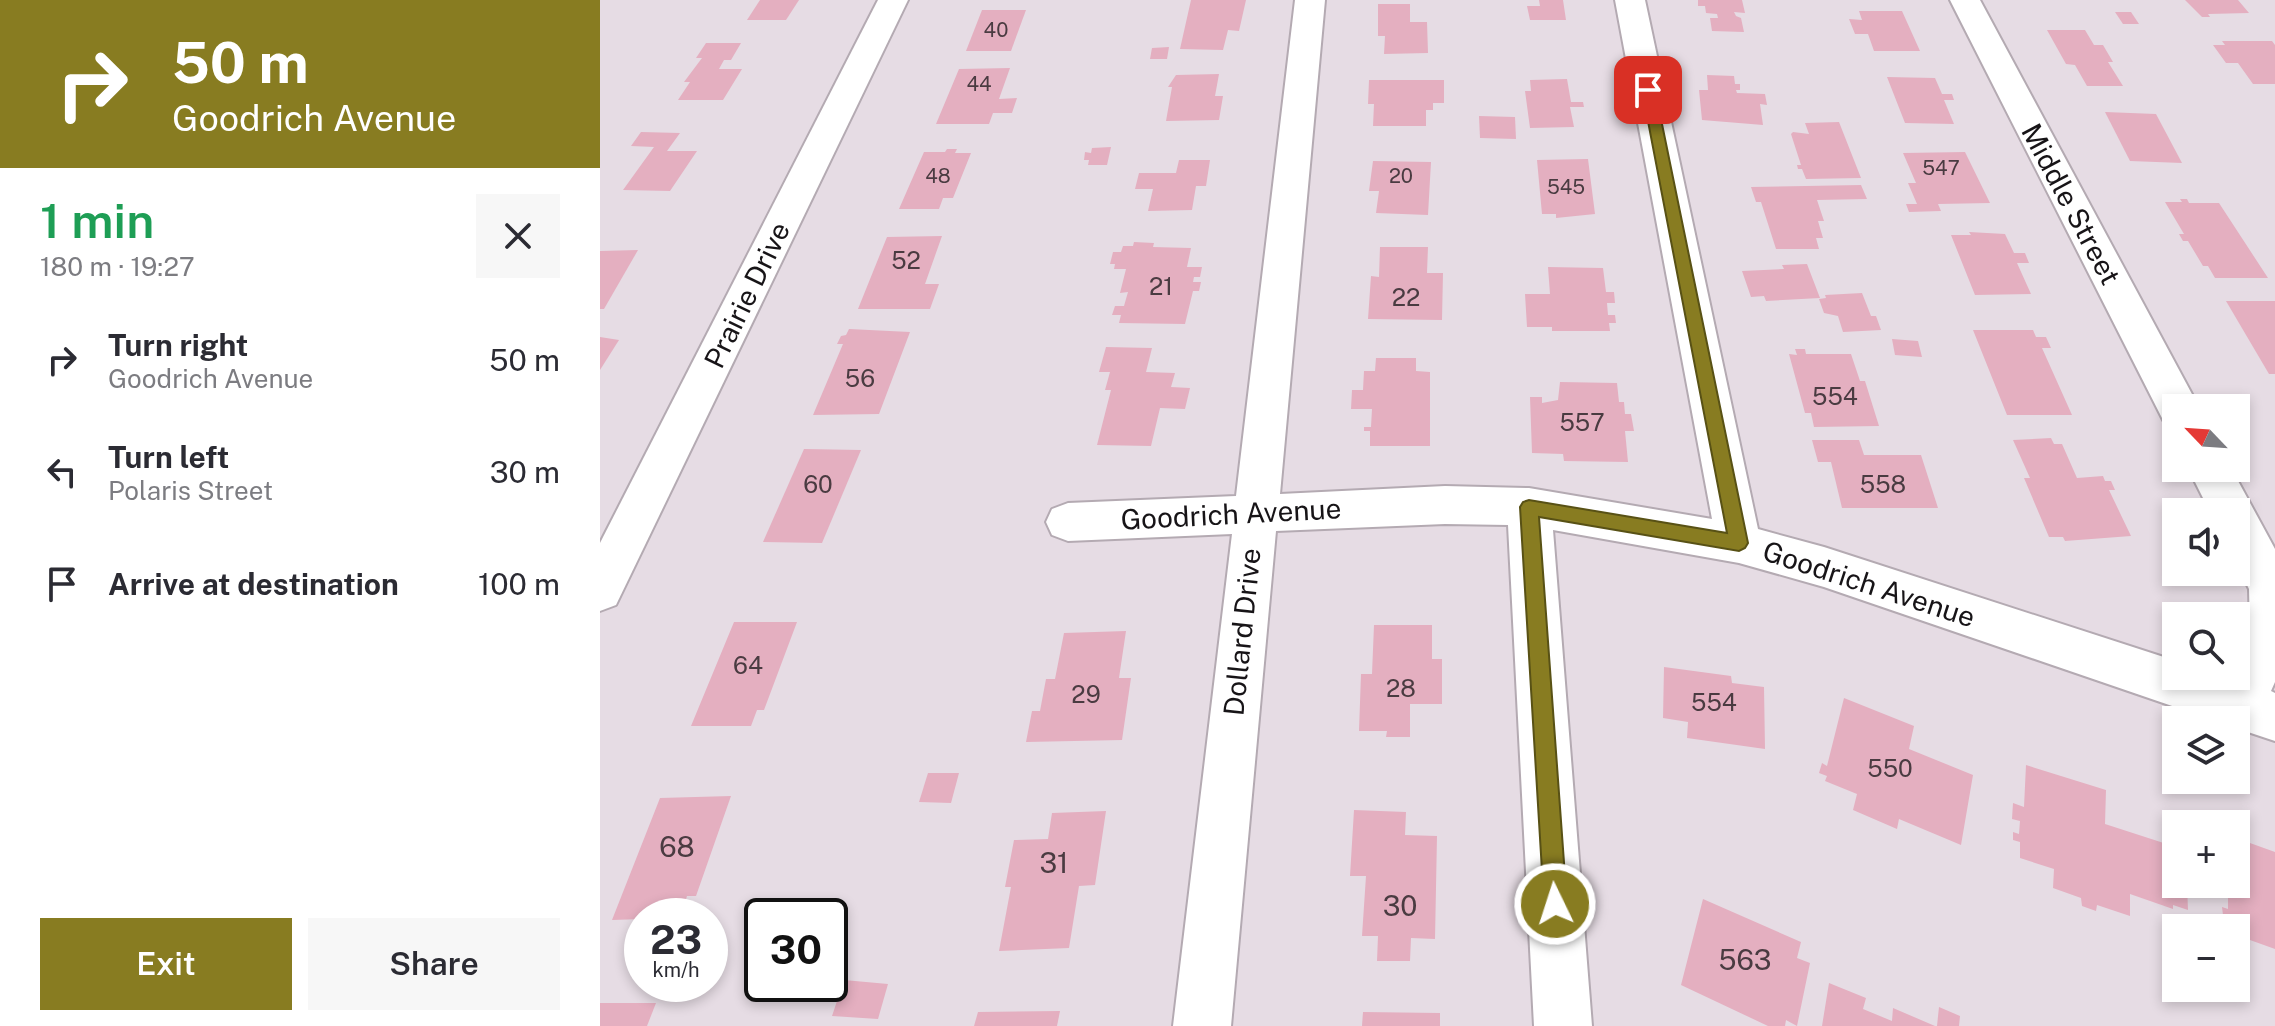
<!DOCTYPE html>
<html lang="en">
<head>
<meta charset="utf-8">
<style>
	:root { --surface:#fff; --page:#f7f7f7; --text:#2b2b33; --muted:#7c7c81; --accent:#887c21 }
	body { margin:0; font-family:"Public Sans",sans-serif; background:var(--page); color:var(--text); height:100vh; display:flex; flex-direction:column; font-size:30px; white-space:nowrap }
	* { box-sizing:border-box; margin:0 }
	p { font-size:26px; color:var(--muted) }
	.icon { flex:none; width:44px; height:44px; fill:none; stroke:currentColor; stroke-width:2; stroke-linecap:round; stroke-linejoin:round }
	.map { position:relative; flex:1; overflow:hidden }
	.sheet { display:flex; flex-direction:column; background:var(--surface); width:600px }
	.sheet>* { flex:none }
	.guide { background:#887c21; color:#fff; overflow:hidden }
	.needle { width:52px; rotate:295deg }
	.controls { position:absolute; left:1562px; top:394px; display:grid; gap:16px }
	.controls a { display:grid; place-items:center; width:88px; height:88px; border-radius:0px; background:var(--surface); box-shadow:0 4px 12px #0003; font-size:40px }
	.speed { position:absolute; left:24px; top:898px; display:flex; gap:16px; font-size:40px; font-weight:700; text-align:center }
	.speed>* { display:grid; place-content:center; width:104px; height:104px; border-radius:50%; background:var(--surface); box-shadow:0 4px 12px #0003; line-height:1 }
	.speed small { font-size:20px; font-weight:400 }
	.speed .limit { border:4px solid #111; border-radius:12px; background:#fff; color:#111 }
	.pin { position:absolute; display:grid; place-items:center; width:68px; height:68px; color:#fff; margin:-34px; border-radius:16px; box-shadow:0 4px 12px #0006 }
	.me { position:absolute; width:88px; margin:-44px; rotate:356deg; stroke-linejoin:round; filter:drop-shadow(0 0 6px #0008) }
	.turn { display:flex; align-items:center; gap:28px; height:168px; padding:0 40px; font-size:36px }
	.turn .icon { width:104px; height:104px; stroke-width:2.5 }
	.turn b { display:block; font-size:56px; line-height:68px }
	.round { display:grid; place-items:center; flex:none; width:84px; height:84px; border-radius:0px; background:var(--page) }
	.headline { display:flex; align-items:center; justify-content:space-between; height:136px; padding:0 40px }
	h1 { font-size:48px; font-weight:600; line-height:60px; color:#1e9e55 }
	.button { display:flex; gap:16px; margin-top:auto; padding:16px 40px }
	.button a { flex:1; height:92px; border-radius:0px; background:var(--accent); color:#fff; font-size:32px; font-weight:600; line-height:92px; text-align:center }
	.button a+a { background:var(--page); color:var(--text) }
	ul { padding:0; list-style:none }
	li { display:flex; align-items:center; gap:24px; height:112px; padding:0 40px }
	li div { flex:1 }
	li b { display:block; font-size:30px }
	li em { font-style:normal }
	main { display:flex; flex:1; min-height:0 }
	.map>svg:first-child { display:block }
</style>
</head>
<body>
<main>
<section class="sheet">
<div class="guide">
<div class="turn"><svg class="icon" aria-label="right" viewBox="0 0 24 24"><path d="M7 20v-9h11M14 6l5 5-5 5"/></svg><div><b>50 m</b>Goodrich Avenue</div></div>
</div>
<div class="headline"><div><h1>1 min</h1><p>180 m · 19:27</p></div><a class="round"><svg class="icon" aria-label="close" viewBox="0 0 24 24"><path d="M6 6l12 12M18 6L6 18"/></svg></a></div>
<ul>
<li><svg class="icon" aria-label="right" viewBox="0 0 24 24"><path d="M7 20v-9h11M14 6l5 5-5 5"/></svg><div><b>Turn right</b><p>Goodrich Avenue</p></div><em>50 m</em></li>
<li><svg class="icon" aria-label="left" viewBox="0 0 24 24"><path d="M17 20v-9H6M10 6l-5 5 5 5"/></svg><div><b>Turn left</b><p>Polaris Street</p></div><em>30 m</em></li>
<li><svg class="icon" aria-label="arrive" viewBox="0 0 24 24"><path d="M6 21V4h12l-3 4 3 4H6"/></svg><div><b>Arrive at destination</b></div><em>100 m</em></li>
</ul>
<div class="button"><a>Exit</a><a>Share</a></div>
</section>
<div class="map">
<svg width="1675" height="1026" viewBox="0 0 1675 1026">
	<rect width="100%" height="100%" fill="#e6dce4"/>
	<g fill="#e4afc0">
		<polygon points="160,0 199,0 186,20 147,20"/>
		<polygon points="591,0 646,0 639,31 628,30 623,50 580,49"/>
		<polygon points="939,0 963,0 966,20 930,20 927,6 940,6"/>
		<polygon points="1098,0 1142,0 1145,13 1134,12 1136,16 1141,18 1144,32 1112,31 1110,18 1118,18 1117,14 1106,13 1105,6 1098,6"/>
		<polygon points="1585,0 1638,0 1649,13 1608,14 1610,17 1602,17"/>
		<polygon points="778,4 810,4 810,22 827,22 828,53 784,54 785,36 778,36"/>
		<polygon points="382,10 426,10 411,51 366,51"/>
		<polygon points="1259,11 1302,11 1320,51 1274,51 1268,34 1255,34 1249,19 1262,20"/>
		<polygon points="1515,12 1531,12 1539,24 1523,24"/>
		<polygon points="1447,30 1485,30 1494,45 1503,45 1513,62 1508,62 1523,86 1487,86 1475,65 1466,64"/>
		<polygon points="1622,41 1672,41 1675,45 1675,84 1653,84 1638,63 1626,63 1613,45 1625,45"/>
		<polygon points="106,43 141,43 131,60 124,60 119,69 142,69 123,100 78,100 90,82 84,82 102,58 96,58"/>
		<polygon points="569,47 567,59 550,59 552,48"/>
		<polygon points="410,68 399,99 417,98 412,113 393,113 389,124 336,124 359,69"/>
		<polygon points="619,74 615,96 623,96 619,120 566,121 572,87 568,87 576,75"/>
		<polygon points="1107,75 1134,76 1135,84 1140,84 1140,90 1136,90 1137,93 1165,94 1167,105 1160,104 1163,125 1102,120 1099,90 1108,90"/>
		<polygon points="1287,77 1335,78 1342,94 1352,94 1354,100 1344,100 1354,124 1305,123"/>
		<polygon points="967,79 971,102 983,102 984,107 970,107 974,127 930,128 925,91 931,91 930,80"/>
		<polygon points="769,80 844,80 844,103 833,103 833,110 826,110 826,126 773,126 774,104 768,104"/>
		<polygon points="1505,112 1556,114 1582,163 1530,161"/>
		<polygon points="879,116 915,117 916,139 880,138"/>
		<polygon points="1239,122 1261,178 1206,179 1202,169 1198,169 1197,165 1201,165 1191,134 1193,132 1209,134 1205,123"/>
		<polygon points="41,132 80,133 67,151 97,151 70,191 23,190 54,147 31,146"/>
		<polygon points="511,147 507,165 488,165 489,160 484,160 485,152 491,153 492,148"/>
		<polygon points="347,149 357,149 355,153 371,153 353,198 343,198 339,209 299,209 324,152 345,152"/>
		<polygon points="1365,152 1390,203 1338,204 1341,211 1309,212 1306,204 1317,204 1308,183 1316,183 1303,153"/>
		<polygon points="988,159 995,214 956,218 956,214 942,214 937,160"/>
		<polygon points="579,160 610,160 606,186 596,186 592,210 548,211 553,189 535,189 539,173 576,173"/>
		<polygon points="773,161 831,162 828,215 776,213 779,191 769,191"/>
		<polygon points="1261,185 1267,199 1217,200 1224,221 1218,221 1223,238 1216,238 1219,249 1176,249 1161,202 1156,202 1151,187"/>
		<polygon points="1580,199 1587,199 1589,203 1619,203 1668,278 1615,278 1608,266 1603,266 1588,241 1583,241 1579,234 1584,234 1565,202 1582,202"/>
		<polygon points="1369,232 1405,234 1414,253 1425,253 1429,263 1417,263 1431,294 1375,295 1351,235 1371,235"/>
		<polygon points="342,236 325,284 339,284 330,309 258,309 287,237"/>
		<polygon points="534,242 554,243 553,247 591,248 587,267 602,267 600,277 594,277 593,282 601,282 599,291 593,291 585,324 519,323 521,315 512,315 515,306 524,306 528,292 520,293 526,269 514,269 515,264 510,264 513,252 521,252 523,246 533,246"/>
		<polygon points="780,247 828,247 827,273 843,273 842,320 768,319 771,276 779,277"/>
		<polygon points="38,250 4,309 0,309 0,251"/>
		<polygon points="1207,264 1220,298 1166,301 1164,296 1151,297 1142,271 1184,269 1182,265"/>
		<polygon points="948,267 1003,268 1006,292 1014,292 1015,303 1007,303 1008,315 1015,315 1016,323 1009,323 1010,331 952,331 952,327 927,327 925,294 950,294"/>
		<polygon points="1262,293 1271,316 1276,316 1281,330 1243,332 1238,316 1224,313 1219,299 1226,298 1225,295"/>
		<polygon points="1626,301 1675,301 1675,374 1669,374"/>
		<polygon points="249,329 310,332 279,414 213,415 243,344 237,344 241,336 246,335"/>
		<polygon points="1373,330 1433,330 1436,337 1446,337 1451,348 1442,348 1472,415 1407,415"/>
		<polygon points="0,337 19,340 0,370"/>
		<polygon points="1292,339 1318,341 1322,357 1295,355"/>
		<polygon points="506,347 552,348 546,372 575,373 571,387 590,388 585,409 560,408 551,446 497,445 511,390 505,390 510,372 499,372"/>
		<polygon points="1195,349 1205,349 1206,354 1251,354 1260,381 1265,381 1279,426 1214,427 1211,413 1205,413 1189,354 1197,355"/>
		<polygon points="776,358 816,358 816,371 830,372 830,446 770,446 770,431 764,431 764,427 771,427 772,409 751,409 752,390 763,390 764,371 775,371"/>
		<polygon points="960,382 1017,383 1019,402 1024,402 1025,414 1031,414 1034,431 1025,431 1028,462 964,461 963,454 932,453 930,397 942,397 942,403 958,400"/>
		<polygon points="1451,438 1454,444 1462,444 1477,478 1503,476 1505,481 1511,481 1515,490 1509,490 1531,536 1465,541 1463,537 1449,537 1424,478 1430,478 1413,440"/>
		<polygon points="1212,440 1259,440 1264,455 1321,455 1338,508 1242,508 1231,462 1218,462"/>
		<polygon points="204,449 261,450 222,543 163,542"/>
		<polygon points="134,622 197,622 164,710 157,710 151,726 91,726"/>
		<polygon points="774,625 832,625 832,659 842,659 842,704 810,704 810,737 786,737 787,731 759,731 761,674 772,674"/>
		<polygon points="526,631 519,678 531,678 522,740 426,742 432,711 440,711 446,679 455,679 464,633"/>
		<polygon points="1064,667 1131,676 1132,683 1164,687 1165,749 1087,738 1088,722 1063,718"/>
		<polygon points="1244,698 1314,726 1309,749 1373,775 1361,845 1299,819 1297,829 1253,810 1257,794 1225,781 1227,776 1219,773 1222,763 1227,766"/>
		<polygon points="1426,765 1506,790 1505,824 1576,847 1576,884 1587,884 1588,910 1573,905 1573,909 1530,894 1530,916 1497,905 1496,911 1482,906 1481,898 1453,888 1454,869 1420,858 1420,842 1413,840 1413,832 1419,834 1420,821 1412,819 1413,803 1424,807"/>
		<polygon points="328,773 359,773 351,803 319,802"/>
		<polygon points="131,796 96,896 87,896 81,916 42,916 42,919 12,920 60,798"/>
		<polygon points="754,810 806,812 805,835 837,836 835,939 811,938 810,961 777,961 778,936 762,936 766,876 750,876"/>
		<polygon points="506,811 495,885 479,886 469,948 399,951 411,887 405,887 414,840 448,839 452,813"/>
		<polygon points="1636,838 1675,852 1675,949 1636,935 1636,928 1628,928 1628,916 1623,915 1622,907 1628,909 1628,884 1636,884"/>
		<polygon points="1103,899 1201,942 1197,958 1210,963 1197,1026 1186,1020 1185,1026 1168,1026 1081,985"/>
		<polygon points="244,980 288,984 278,1019 232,1016"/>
		<polygon points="1229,983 1266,998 1263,1009 1292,1021 1293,1008 1335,1026 1222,1026"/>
		<polygon points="0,1003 56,1003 47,1026 0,1026"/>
		<polygon points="1339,1007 1360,1016 1359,1026 1337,1026"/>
		<polygon points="460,1011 457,1026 374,1026 378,1012"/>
		<polygon points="763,1012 840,1013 840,1026 762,1026"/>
	</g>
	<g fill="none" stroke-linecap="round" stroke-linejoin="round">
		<defs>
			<g id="minor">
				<polygon points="278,0 308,0 16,605 0,611 0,543"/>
				<polygon points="695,0 725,0 680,494 845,486 929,488 1112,519 1015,0 1045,0 1158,529 1224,547 1576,661 1576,676 1636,676 1636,660 1650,631 1649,589 1636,563 1636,512 1610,512 1588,468 1631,468 1675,549 1675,682 1671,691 1675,693 1675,741 1636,728 1636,720 1613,720 1224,587 1139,563 953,530 992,1026 934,1026 908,525 845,524 676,531 631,1026 573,1026 632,534 468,541 452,535 446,522 452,509 468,503 636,496"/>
				<polygon points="1350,0 1380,0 1593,396 1599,408 1576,408 1576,424 1563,420"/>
			</g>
		</defs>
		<use href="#minor" stroke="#b4aab2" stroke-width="4"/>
		<use href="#minor" fill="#fff" fill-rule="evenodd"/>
	</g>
	<polygon fill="#887c21" stroke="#585115" stroke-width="2" points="1048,86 1055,90 1148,543 1145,548 1139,551 939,517 967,904 963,912 955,915 947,912 944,904 920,507 923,502 929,500 1127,533 1042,90"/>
	<g text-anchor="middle" stroke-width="6" stroke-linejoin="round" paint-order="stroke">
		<g font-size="20" fill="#4a3b41">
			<text x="396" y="37">40</text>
			<text x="379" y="91">44</text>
			<text x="1341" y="175">547</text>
			<text x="338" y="183">48</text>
			<text x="801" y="183">20</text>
			<text x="966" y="194">545</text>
		</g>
		<g font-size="24" fill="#4a3b41">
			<text x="306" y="269">52</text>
			<text x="561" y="295">21</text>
			<text x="806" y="306">22</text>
			<text x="260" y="387">56</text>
			<text x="1235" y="405">554</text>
			<text x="982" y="431">557</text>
			<text x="218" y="493">60</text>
			<text x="1283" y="493">558</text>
			<text x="148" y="674">64</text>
			<text x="801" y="697">28</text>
			<text x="486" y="703">29</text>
			<text x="1114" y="711">554</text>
			<text x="1290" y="777">550</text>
		</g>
		<g font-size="28" fill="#171417" stroke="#fff">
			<text transform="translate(1471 204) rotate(62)" y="10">Middle Street</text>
			<text transform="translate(147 295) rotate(-64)" y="10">Prairie Drive</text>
			<text transform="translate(631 514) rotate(-3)" y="10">Goodrich Avenue</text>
			<text transform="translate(1269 584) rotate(18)" y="10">Goodrich Avenue</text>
			<text transform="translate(642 632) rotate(-84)" y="10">Dollard Drive</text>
		</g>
		<g font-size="28" fill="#4a3b41">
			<text x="77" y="857">68</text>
			<text x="454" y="873">31</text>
			<text x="800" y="916">30</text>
			<text x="1145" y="970">563</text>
		</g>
	</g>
</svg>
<div class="controls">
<a><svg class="needle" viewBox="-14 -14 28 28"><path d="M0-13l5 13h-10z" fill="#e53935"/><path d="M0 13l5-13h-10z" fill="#7c7c81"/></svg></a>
<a><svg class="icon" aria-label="sound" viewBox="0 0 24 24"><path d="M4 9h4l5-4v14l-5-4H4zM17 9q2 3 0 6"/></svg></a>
<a><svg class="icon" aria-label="search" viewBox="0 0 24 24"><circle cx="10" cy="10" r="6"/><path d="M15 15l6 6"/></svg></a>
<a><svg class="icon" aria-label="layers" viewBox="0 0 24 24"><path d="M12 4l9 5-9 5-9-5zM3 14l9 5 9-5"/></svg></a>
<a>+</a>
<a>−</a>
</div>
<div class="speed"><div>23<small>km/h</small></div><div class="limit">30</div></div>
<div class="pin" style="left:1048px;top:90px;background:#d93025"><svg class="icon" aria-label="arrive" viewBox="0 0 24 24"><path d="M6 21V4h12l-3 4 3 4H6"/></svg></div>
<svg class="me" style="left:955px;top:904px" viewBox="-20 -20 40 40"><circle r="17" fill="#887c21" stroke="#fff" stroke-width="3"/><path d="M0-11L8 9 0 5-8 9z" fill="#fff"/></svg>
</div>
</main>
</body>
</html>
